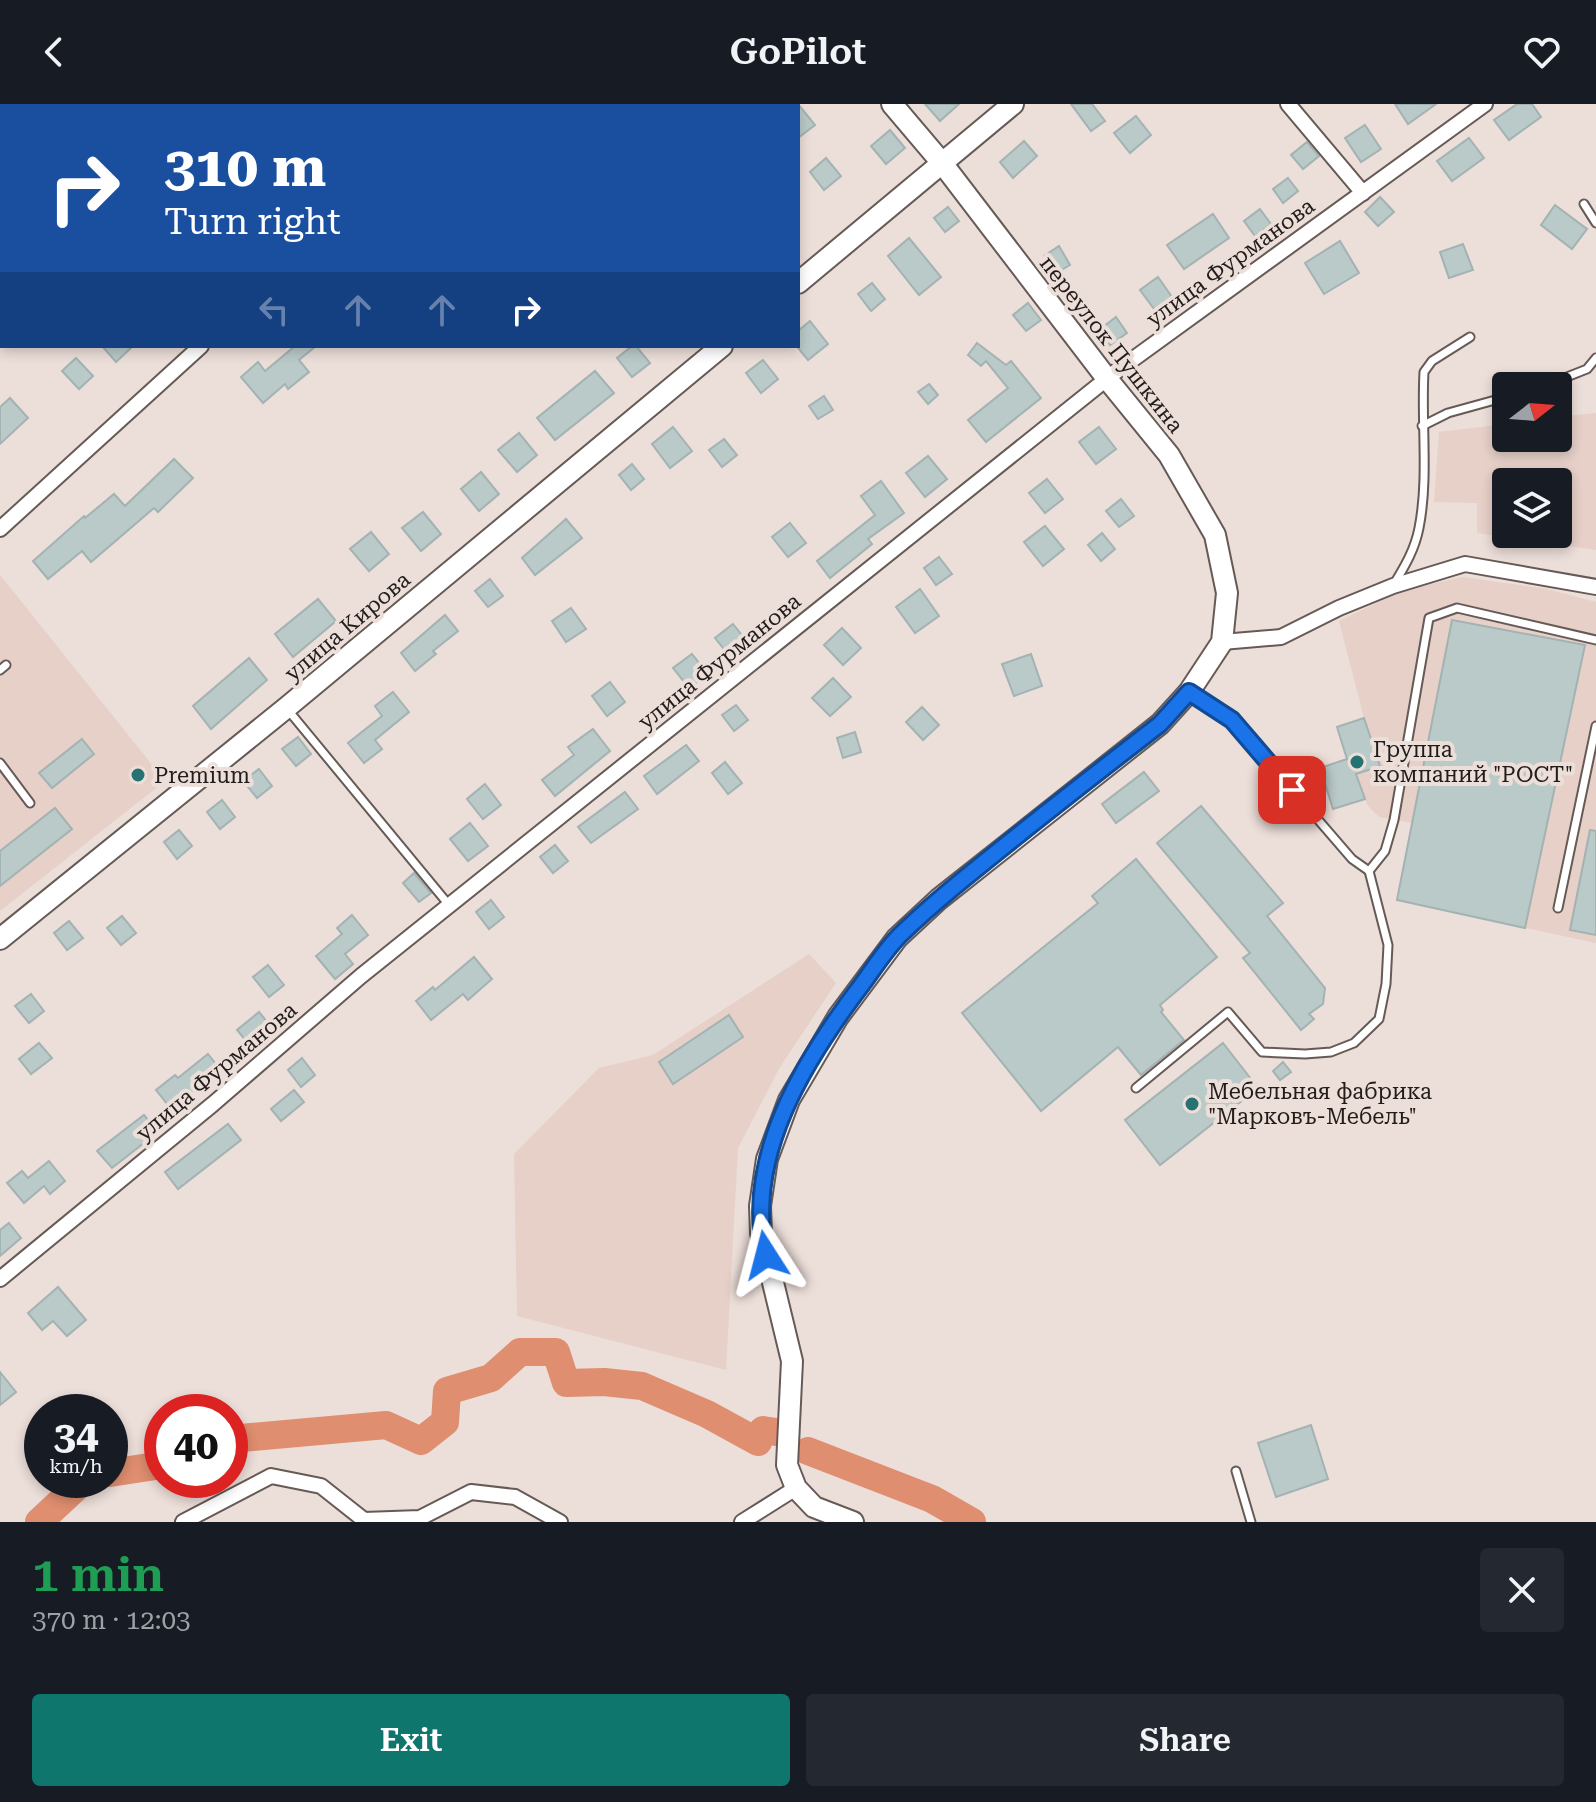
<!DOCTYPE html>
<html lang="en">
<head>
<meta charset="utf-8">
<style>
	:root { --surface:#171b24; --page:#242831; --text:#f1f3f6; --muted:#9ea1a6; --accent:#0f766e }
	body { margin:0; font-family:"Roboto Serif",serif; background:var(--page); color:var(--text); height:100vh; display:flex; flex-direction:column; font-size:30px; white-space:nowrap }
	* { box-sizing:border-box; margin:0 }
	p { font-size:26px; color:var(--muted) }
	.icon { flex:none; width:44px; height:44px; fill:none; stroke:currentColor; stroke-width:2; stroke-linecap:round; stroke-linejoin:round }
	.map { position:relative; height:1418px; overflow:hidden }
	.side { display:flex; flex-direction:column; background:var(--surface); flex:1 }
	.side>* { flex:none }
	.banner { position:absolute; left:0px; top:0px; width:800px; height:244px; box-shadow:0 4px 12px #0003; background:#1a4fa0; color:#fff; overflow:hidden }
	.needle { width:52px; rotate:73deg }
	.fabs { position:absolute; left:1492px; top:268px; display:grid; gap:16px }
	.fabs a { display:grid; place-items:center; width:80px; height:80px; border-radius:8px; background:var(--surface); box-shadow:0 4px 12px #0003; font-size:40px }
	.speed { position:absolute; left:24px; top:1290px; display:flex; gap:16px; font-size:40px; font-weight:700; text-align:center }
	.speed>* { display:grid; place-content:center; width:104px; height:104px; border-radius:50%; background:var(--surface); box-shadow:0 4px 12px #0003; line-height:1 }
	.speed small { font-size:20px; font-weight:400 }
	.speed .limit { border:12px solid #d22; background:#fff; color:#111 }
	.pin { position:absolute; display:grid; place-items:center; width:68px; height:68px; color:#fff; margin:-34px; border-radius:16px; box-shadow:0 4px 12px #0006 }
	.me { position:absolute; width:88px; margin:-44px; rotate:351deg; stroke-linejoin:round; filter:drop-shadow(0 0 6px #0008) }
	.turn { display:flex; align-items:center; gap:28px; height:168px; padding:0 32px; font-size:36px }
	.turn .icon { width:104px; height:104px; stroke-width:2.5 }
	.turn b { display:block; font-size:56px; line-height:68px }
	.lanes { display:flex; align-items:center; height:76px; padding:0 32px; background:#0003; justify-content:center; gap:40px; direction:ltr }
	.lanes .off { opacity:.35 }
	.round { display:grid; place-items:center; flex:none; width:84px; height:84px; border-radius:8px; background:var(--page) }
	.summary { display:flex; align-items:center; justify-content:space-between; height:136px; padding:0 32px }
	h1 { font-size:48px; font-weight:600; line-height:60px; color:#1e9e55 }
	.action { display:flex; gap:16px; margin-top:auto; padding:16px 32px }
	.action a { flex:1; height:92px; border-radius:8px; background:var(--accent); color:#fff; font-size:32px; font-weight:600; line-height:92px; text-align:center }
	.action a+a { background:var(--page); color:var(--text) }
	header { display:flex; justify-content:space-between; align-items:center; height:104px; padding:0 32px; background:var(--surface); font-size:36px; font-weight:600 }
	.map>svg:first-child { display:block }
</style>
</head>
<body>
<header><svg class="icon" aria-label="back" viewBox="0 0 24 24"><path d="M15 5l-7 7 7 7"/></svg>GoPilot<svg class="icon" aria-label="heart" viewBox="0 0 24 24"><path d="M12 20l-8-8c-3-5 5-10 8-4 3-6 11-1 8 4z"/></svg></header>
<div class="map">
<svg width="1596" height="1418" viewBox="0 0 1596 1418">
	<rect width="100%" height="100%" fill="#ecded9"/>
	<g fill="#e6d0c8" fill-rule="evenodd">
		<path d="M1596,309v137l-119,-17v-30l-43,-1 5,-70 67,-8v14h52v-21zM1558,378v52h-52v-52z"/>
		<polygon points="0,471 165,677 0,807"/>
		<polygon points="1463,473 1547,485 1596,498 1596,839 1397,796 1412,719 1379,713 1368,702 1365,695 1356,670 1380,662 1364,614 1339,517 1404,486"/>
		<polygon points="809,850 836,879 780,963 738,1044 726,1266 517,1212 514,1050 599,964 653,951"/>
	</g>
	<g fill="none" stroke-linecap="round" stroke-linejoin="round">
		<g stroke="#df8e6f" stroke-width="28">
			<polyline points="230,1335 386,1321 421,1337 445,1318 447,1287 491,1274 520,1248 556,1248 566,1279 604,1278 642,1282 707,1310 758,1338 763,1326 776,1328"/>
			<polyline points="808,1347 932,1395 972,1418"/>
			<polyline points="110,1369 162,1361"/>
			<polyline points="39,1418 84,1376"/>
		</g>
	</g>
	<g fill="#bacac9" stroke="#a3b2b2" stroke-width="2">
		<polygon points="798,0 815,21 798,34"/>
		<polygon points="925,0 959,0 940,17"/>
		<polygon points="1071,0 1092,0 1105,17 1091,27"/>
		<polygon points="1395,0 1436,0 1408,20"/>
		<polygon points="1517,0 1532,0 1541,13 1509,36 1494,16"/>
		<polygon points="1136,12 1151,31 1130,49 1114,29"/>
		<polygon points="1365,21 1381,45 1361,58 1345,34"/>
		<polygon points="890,26 905,44 886,60 871,42"/>
		<polygon points="1469,34 1484,54 1452,77 1437,57"/>
		<polygon points="1024,37 1037,52 1013,74 1000,58"/>
		<polygon points="1307,38 1319,52 1303,65 1291,51"/>
		<polygon points="826,54 841,72 824,86 810,68"/>
		<polygon points="1288,74 1298,87 1283,99 1273,85"/>
		<polygon points="1380,93 1394,108 1378,122 1365,108"/>
		<polygon points="1555,101 1587,125 1572,145 1541,121"/>
		<polygon points="948,103 959,117 945,128 934,114"/>
		<polygon points="1260,105 1271,120 1255,132 1244,117"/>
		<polygon points="1213,110 1229,134 1184,165 1167,141"/>
		<polygon points="909,134 941,173 919,191 888,152"/>
		<polygon points="1340,137 1359,169 1324,190 1305,159"/>
		<polygon points="1463,140 1473,166 1449,174 1440,148"/>
		<polygon points="1059,142 1070,161 1055,170 1044,152"/>
		<polygon points="1158,173 1172,193 1154,205 1140,186"/>
		<polygon points="872,179 885,195 871,207 858,190"/>
		<polygon points="1028,199 1041,216 1026,227 1013,211"/>
		<polygon points="1116,213 1127,229 1110,241 1099,226"/>
		<polygon points="810,217 828,240 808,256 798,244 798,227"/>
		<polygon points="977,239 1006,261 1011,257 1041,294 986,338 968,316 1008,284 986,257 981,262 968,251"/>
		<polygon points="102,242 133,242 116,258"/>
		<polygon points="295,242 316,242 299,256 309,268 288,285 285,280 263,299 241,273 258,258 265,267"/>
		<polygon points="632,242 636,242 650,259 632,273 617,254"/>
		<polygon points="76,254 93,272 79,285 62,267"/>
		<polygon points="763,256 778,275 761,289 746,269"/>
		<polygon points="595,267 614,289 555,336 537,314"/>
		<polygon points="929,280 938,291 928,300 918,288"/>
		<polygon points="824,292 833,306 818,315 809,302"/>
		<polygon points="10,294 28,314 0,340 0,303"/>
		<polygon points="673,323 692,347 670,364 652,340"/>
		<polygon points="1099,323 1116,345 1096,360 1079,338"/>
		<polygon points="519,329 537,351 517,368 498,346"/>
		<polygon points="724,335 737,351 722,363 709,346"/>
		<polygon points="928,352 947,375 925,393 906,369"/>
		<polygon points="174,355 193,374 158,408 154,404 91,458 82,447 48,475 33,457 84,412 85,414 114,390 125,402"/>
		<polygon points="632,360 644,375 631,386 619,371"/>
		<polygon points="481,368 499,390 479,407 461,385"/>
		<polygon points="1047,375 1063,395 1045,409 1029,389"/>
		<polygon points="881,377 904,409 868,435 872,440 830,474 817,457 875,411 861,392"/>
		<polygon points="1121,395 1134,412 1119,423 1106,407"/>
		<polygon points="423,408 441,430 421,447 402,424"/>
		<polygon points="566,415 582,434 535,471 522,454"/>
		<polygon points="790,419 806,439 788,453 772,433"/>
		<polygon points="1045,422 1064,445 1043,462 1024,438"/>
		<polygon points="371,428 389,450 369,467 350,445"/>
		<polygon points="1102,429 1115,445 1101,457 1088,441"/>
		<polygon points="939,453 952,470 936,481 924,464"/>
		<polygon points="490,475 503,492 488,503 475,487"/>
		<polygon points="920,485 939,512 915,529 896,503"/>
		<polygon points="318,495 336,517 293,553 275,530"/>
		<polygon points="571,504 586,525 566,538 552,517"/>
		<polygon points="445,511 458,527 433,547 436,550 415,567 401,549"/>
		<polygon points="1452,516 1585,541 1525,824 1397,796"/>
		<polygon points="733,520 749,540 731,554 715,534"/>
		<polygon points="842,524 861,544 843,561 824,541"/>
		<polygon points="692,550 708,570 689,584 673,564"/>
		<polygon points="1031,550 1042,582 1014,592 1002,560"/>
		<polygon points="249,554 267,576 211,625 193,602"/>
		<polygon points="833,574 851,593 830,612 812,594"/>
		<polygon points="610,578 625,598 607,612 592,592"/>
		<polygon points="393,588 409,608 375,636 382,645 364,659 348,639 382,612 375,602"/>
		<polygon points="736,601 748,616 734,627 722,611"/>
		<polygon points="922,603 939,621 923,636 906,618"/>
		<polygon points="1364,614 1380,662 1356,670 1365,695 1333,705 1320,664 1347,655 1337,623"/>
		<polygon points="593,625 610,647 555,692 542,676 574,651 568,643"/>
		<polygon points="855,628 861,648 843,654 837,634"/>
		<polygon points="298,633 311,650 296,662 282,645"/>
		<polygon points="82,635 94,650 52,684 39,669"/>
		<polygon points="686,641 699,657 657,690 644,672"/>
		<polygon points="725,658 742,679 728,690 712,669"/>
		<polygon points="259,665 272,682 257,694 243,677"/>
		<polygon points="1144,668 1159,687 1116,719 1102,700"/>
		<polygon points="485,680 501,701 483,715 467,695"/>
		<polygon points="625,688 638,705 591,739 578,723"/>
		<polygon points="222,696 235,713 220,725 207,708"/>
		<polygon points="1201,702 1283,799 1267,812 1325,884 1323,900 1309,910 1314,915 1301,926 1243,854 1250,849 1157,739"/>
		<polygon points="55,704 72,725 0,782 0,747"/>
		<polygon points="470,719 488,742 468,757 450,735"/>
		<polygon points="179,726 192,742 177,755 164,738"/>
		<polygon points="1590,726 1596,727 1596,831 1570,826"/>
		<polygon points="555,741 568,757 553,769 540,753"/>
		<polygon points="1136,755 1217,853 1160,901 1163,906 1161,908 1184,936 1141,971 1118,943 1041,1007 962,909 1098,799 1092,792"/>
		<polygon points="414,769 431,789 419,798 403,779"/>
		<polygon points="491,796 504,813 489,825 476,808"/>
		<polygon points="352,811 368,831 345,850 353,860 335,875 316,852 342,830 337,824"/>
		<polygon points="122,812 136,829 121,841 107,824"/>
		<polygon points="69,817 83,834 67,846 54,829"/>
		<polygon points="474,853 492,875 468,896 463,890 431,916 416,897 433,883 435,886"/>
		<polygon points="268,861 284,881 269,893 253,873"/>
		<polygon points="31,890 44,907 29,919 15,902"/>
		<polygon points="259,908 273,925 251,943 237,926"/>
		<polygon points="729,911 743,933 673,980 659,958"/>
		<polygon points="39,939 52,954 31,970 19,955"/>
		<polygon points="1223,939 1258,984 1160,1061 1125,1016"/>
		<polygon points="208,950 220,965 190,989 195,996 176,1011 156,986 175,971 178,974"/>
		<polygon points="302,954 315,971 301,983 288,966"/>
		<polygon points="1283,958 1291,968 1280,976 1273,967"/>
		<polygon points="294,986 304,998 281,1017 271,1005"/>
		<polygon points="144,1011 158,1028 112,1064 97,1047"/>
		<polygon points="228,1020 241,1036 178,1085 165,1068"/>
		<polygon points="49,1057 65,1077 50,1090 44,1082 24,1099 7,1079 22,1067 28,1074"/>
		<polygon points="9,1119 21,1134 0,1152 0,1126"/>
		<polygon points="58,1183 86,1216 67,1232 53,1217 42,1226 28,1209"/>
		<polygon points="0,1268 16,1288 0,1301"/>
		<polygon points="1311,1321 1328,1375 1276,1393 1258,1339"/>
	</g>
	<g fill="none" stroke-linecap="round" stroke-linejoin="round">
		<defs>
			<g id="lane">
				<polyline points="275,0 276,2"/>
				<polyline points="1584,100 1596,119"/>
				<polyline points="1544,282 1587,265 1596,254"/>
				<polyline points="1422,322 1448,309 1506,293"/>
				<path d="M1394,480c11,-18 21,-35 25,-56 10,-51 2,-105 5,-156l8,-11 38,-24"/>
				<polyline points="0,566 6,561"/>
				<polyline points="1191,589 1232,616 1352,755 1369,767 1385,747 1394,716 1429,514 1457,504 1596,536"/>
				<polyline points="288,606 449,801"/>
				<polyline points="0,659 30,699"/>
				<polyline points="1558,804 1596,622"/>
				<polyline points="1136,984 1228,908 1262,948 1305,950 1331,948 1354,939 1379,915 1386,880 1388,841 1369,767"/>
				<polyline points="1236,1367 1251,1418"/>
			</g>
			<g id="street">
				<polyline points="1288,0 1363,89"/>
				<polyline points="51,2 53,0"/>
				<polyline points="479,2 481,0"/>
				<polyline points="0,53 2,51"/>
				<polyline points="0,425 201,242"/>
				<polyline points="1222,538 1281,533 1339,504 1393,482 1465,460 1596,483"/>
				<polyline points="0,1175 213,1000 361,872 1114,269 1485,0"/>
				<polyline points="183,1418 271,1372 321,1382 364,1416 420,1414 471,1388 515,1393 560,1418"/>
				<polyline points="742,1418 796,1384"/>
			</g>
			<g id="secondary">
				<polyline points="798,179 1013,0"/>
				<polyline points="0,835 286,604 722,242"/>
				<polyline points="853,1418 814,1403 796,1384 787,1361 792,1257 761,1129 760,1102 767,1055 789,996 838,913 897,834 939,795 1160,620 1189,588 1222,538 1227,489 1215,431 1169,351 1108,276 942,59 892,0"/>
			</g>
		</defs>
		<use href="#lane" stroke="#665a56" stroke-width="11"/>
		<use href="#street" stroke="#665a56" stroke-width="18"/>
		<use href="#secondary" stroke="#665a56" stroke-width="24"/>
		<use href="#lane" stroke="#fff" stroke-width="7"/>
		<use href="#street" stroke="#fff" stroke-width="14"/>
		<use href="#secondary" stroke="#fff" stroke-width="20"/>
	</g>
	<g fill="none" stroke-linecap="round" stroke-linejoin="round">
		<defs>
			<path id="route" d="M766,1151c-23,-98 39,-196 97,-272 11,-15 23,-34 37,-48 32,-31 67,-59 102,-87 52,-42 105,-83 158,-124l29,-32 43,28 60,70"/>
		</defs>
		<use href="#route" stroke="#114b97" stroke-width="20"/>
		<use href="#route" stroke="#1a73e8" stroke-width="14"/>
	</g>
	<g fill="#277272" stroke="#ecded9" stroke-width="3">
		<circle cx="1357" cy="658" r="8"/>
		<circle cx="138" cy="671" r="8"/>
		<circle cx="1192" cy="1000" r="8"/>
	</g>
	<g text-anchor="middle" stroke-width="8" stroke-linejoin="round" paint-order="stroke">
		<g font-size="22" fill="#221d1b" stroke="#ecded9">
			<text transform="translate(1230 158) rotate(-36)" y="8">улица Фурманова</text>
			<text transform="translate(1112 240) rotate(52)" y="8">переулок Пушкина</text>
			<text transform="translate(347 522) rotate(-40)" y="8">улица Кирова</text>
			<text transform="translate(719 557) rotate(-39)" y="8">улица Фурманова</text>
			<text transform="translate(216 967) rotate(-40)" y="8">улица Фурманова</text>
		</g>
		<g font-size="22" fill="#221d1b" stroke="#ecded9" text-anchor="start">
			<text x="1373" y="653">Группа<tspan x="1373" dy="25">компаний "РОСТ"</tspan></text>
			<text x="154" y="679">Premium</text>
			<text x="1208" y="995">Мебельная фабрика<tspan x="1208" dy="25">"Марковъ-Мебель"</tspan></text>
		</g>
	</g>
</svg>
<div class="fabs">
<a><svg class="needle" viewBox="-14 -14 28 28"><path d="M0-13l5 13h-10z" fill="#e53935"/><path d="M0 13l5-13h-10z" fill="#9ea1a6"/></svg></a>
<a><svg class="icon" aria-label="layers" viewBox="0 0 24 24"><path d="M12 4l9 5-9 5-9-5zM3 14l9 5 9-5"/></svg></a>
</div>
<div class="speed"><div>34<small>km/h</small></div><div class="limit">40</div></div>
<div class="pin" style="left:1292px;top:686px;background:#d93025"><svg class="icon" aria-label="arrive" viewBox="0 0 24 24"><path d="M6 21V4h12l-3 4 3 4H6"/></svg></div>
<svg class="me" style="left:766px;top:1151px" viewBox="-20 -20 40 40"><path d="M0-17L14 15 0 8-14 15z" fill="#1a73e8" stroke="#fff" stroke-width="4"/></svg>
<div class="banner">
<div class="turn"><svg class="icon" aria-label="right" viewBox="0 0 24 24"><path d="M7 20v-9h11M14 6l5 5-5 5"/></svg><div><b>310 m</b>Turn right</div></div>
<div class="lanes"><svg class="icon off" aria-label="left" viewBox="0 0 24 24"><path d="M17 20v-9H6M10 6l-5 5 5 5"/></svg><svg class="icon off" aria-label="ahead" viewBox="0 0 24 24"><path d="M12 20V5M6 11l6-6 6 6"/></svg><svg class="icon off" aria-label="ahead" viewBox="0 0 24 24"><path d="M12 20V5M6 11l6-6 6 6"/></svg><svg class="icon" aria-label="right" viewBox="0 0 24 24"><path d="M7 20v-9h11M14 6l5 5-5 5"/></svg></div>
</div>
</div>
<section class="side">
<div class="summary"><div><h1>1 min</h1><p>370 m · 12:03</p></div><a class="round"><svg class="icon" aria-label="close" viewBox="0 0 24 24"><path d="M6 6l12 12M18 6L6 18"/></svg></a></div>
<div class="action"><a>Exit</a><a>Share</a></div>
</section>
</body>
</html>
